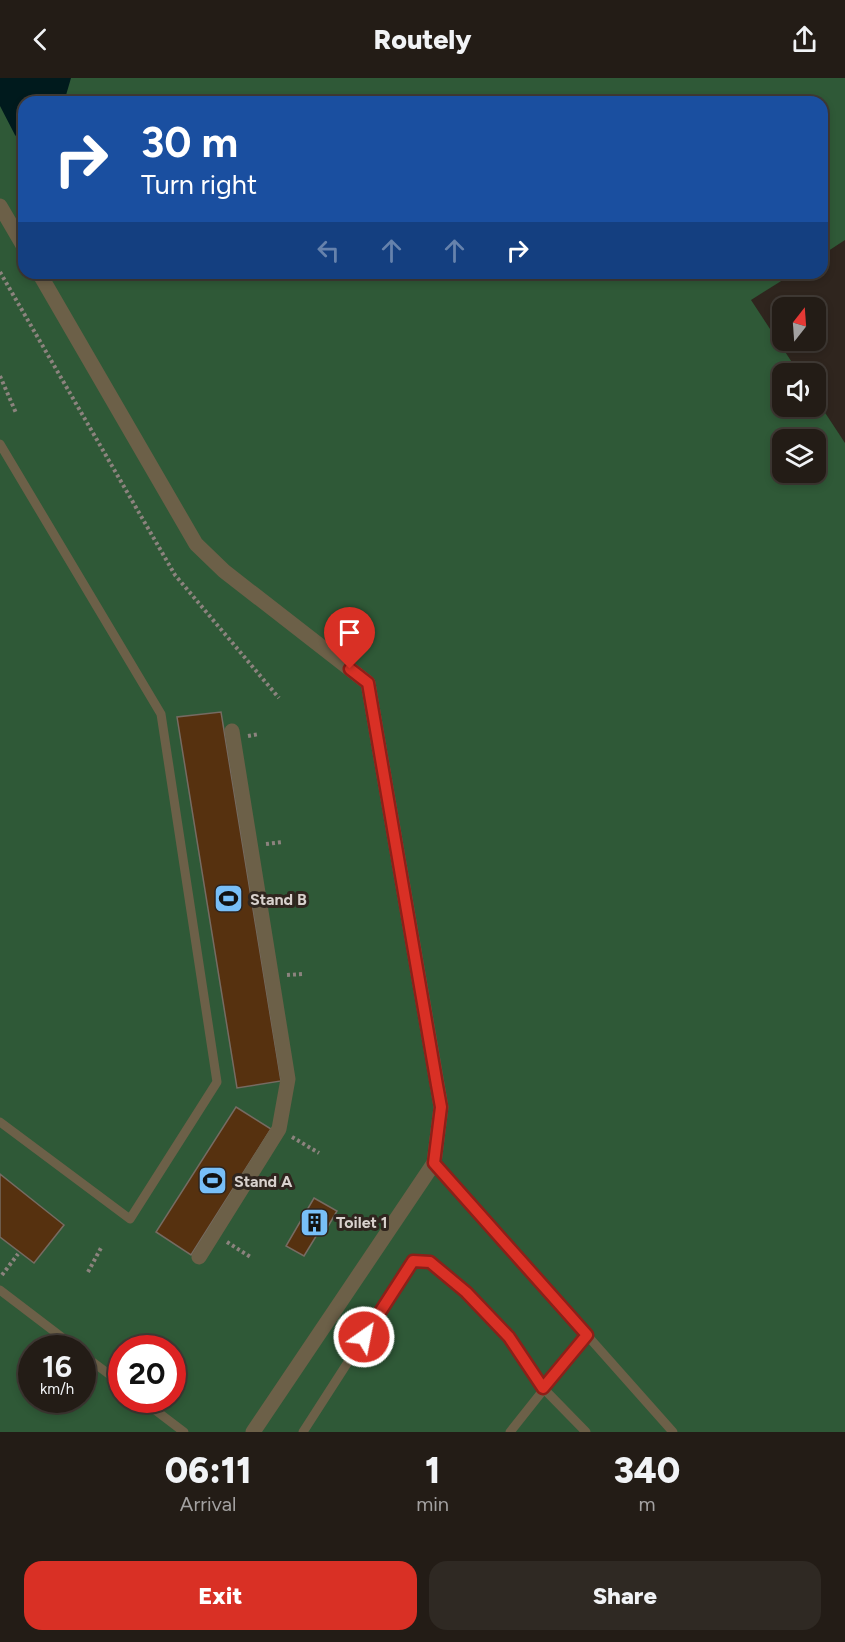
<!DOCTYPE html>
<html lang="en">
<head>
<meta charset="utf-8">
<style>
	:root { --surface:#231c16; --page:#2f2923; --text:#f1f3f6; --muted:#a3a1a1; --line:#403a35; --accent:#d93025 }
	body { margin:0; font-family:Figtree,sans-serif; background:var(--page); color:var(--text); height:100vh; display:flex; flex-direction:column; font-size:22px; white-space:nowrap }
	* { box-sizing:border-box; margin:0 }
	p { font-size:20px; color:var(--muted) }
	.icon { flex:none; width:33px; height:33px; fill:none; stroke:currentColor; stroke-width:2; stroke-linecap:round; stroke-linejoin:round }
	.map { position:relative; height:1354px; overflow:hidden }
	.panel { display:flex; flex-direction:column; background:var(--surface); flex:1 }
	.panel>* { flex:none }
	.banner { position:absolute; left:18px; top:18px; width:810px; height:183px; border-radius:18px; box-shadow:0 3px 9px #0003,0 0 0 2px var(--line); background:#1a4fa0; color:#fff; overflow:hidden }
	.needle { width:39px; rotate:17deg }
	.tools { position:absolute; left:772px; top:219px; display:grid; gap:12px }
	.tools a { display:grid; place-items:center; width:54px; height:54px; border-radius:12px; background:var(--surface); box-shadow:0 3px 9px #0003,0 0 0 2px var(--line); font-size:30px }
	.speed { position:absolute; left:18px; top:1257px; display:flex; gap:12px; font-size:30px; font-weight:700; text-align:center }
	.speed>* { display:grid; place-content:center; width:78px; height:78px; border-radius:50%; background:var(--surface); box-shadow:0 3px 9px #0003,0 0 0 2px var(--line); line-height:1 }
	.speed small { font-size:15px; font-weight:400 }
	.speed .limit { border:9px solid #d22; background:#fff; color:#111 }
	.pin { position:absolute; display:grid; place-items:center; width:51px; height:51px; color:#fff; margin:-62px -26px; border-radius:50% 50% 50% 0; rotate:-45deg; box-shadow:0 0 6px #0007 }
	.pin .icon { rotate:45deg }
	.me { position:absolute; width:66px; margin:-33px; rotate:33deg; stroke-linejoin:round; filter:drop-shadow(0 0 4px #0008) }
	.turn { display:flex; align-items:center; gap:21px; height:126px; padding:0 24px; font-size:27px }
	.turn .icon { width:78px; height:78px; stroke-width:2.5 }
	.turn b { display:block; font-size:42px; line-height:51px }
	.lanes { display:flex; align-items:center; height:57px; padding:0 24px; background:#0003; justify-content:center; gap:30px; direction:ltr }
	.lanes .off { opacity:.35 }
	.eta { display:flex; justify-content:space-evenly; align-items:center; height:102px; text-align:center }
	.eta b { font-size:36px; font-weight:800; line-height:42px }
	.cta { display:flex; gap:12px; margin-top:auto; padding:12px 24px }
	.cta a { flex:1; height:69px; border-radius:18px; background:var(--accent); color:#fff; font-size:24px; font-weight:800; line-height:69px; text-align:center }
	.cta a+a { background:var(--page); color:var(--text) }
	header { display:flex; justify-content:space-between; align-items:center; height:78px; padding:0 24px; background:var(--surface); font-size:27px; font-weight:800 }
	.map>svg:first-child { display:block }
</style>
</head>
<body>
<header><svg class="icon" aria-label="back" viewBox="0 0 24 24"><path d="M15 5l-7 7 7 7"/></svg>Routely<svg class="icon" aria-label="share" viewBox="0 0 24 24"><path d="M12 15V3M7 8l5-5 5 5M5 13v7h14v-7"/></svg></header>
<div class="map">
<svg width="845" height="1354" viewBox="0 0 845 1354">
	<rect width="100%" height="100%" fill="#2f251e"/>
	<path fill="#2f5937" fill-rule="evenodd" d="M0,0h845v162l-23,15v-153h-798v171h770l-43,27 48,73 -16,1v32h33v-7l29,44v989h-845zM783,362h33v32h-33zM32,1270h50v52h-50zM122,1270h50v52h-50z"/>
	<polygon fill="#001a1d" points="0,0 71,0 64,24 24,24 24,67 15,57 0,28"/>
	<g fill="#56310f" stroke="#766b62" stroke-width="1.5">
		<polygon points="221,634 281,1003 237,1010 177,639"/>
		<polygon points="236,1029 271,1051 191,1177 156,1154"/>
		<polygon points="0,1096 64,1147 34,1185 0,1159"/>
		<polygon points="314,1120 337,1133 323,1157 318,1155 304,1178 286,1168"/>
	</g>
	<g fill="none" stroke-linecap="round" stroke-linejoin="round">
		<g stroke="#8c837e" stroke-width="4" stroke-dasharray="3 3" stroke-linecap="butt">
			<polyline points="0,194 175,497 279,620"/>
			<polyline points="0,298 16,335"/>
			<polyline points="248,658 259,656"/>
			<polyline points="266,766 283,764"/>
			<polyline points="287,897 303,896"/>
			<polyline points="292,1059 319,1075"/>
			<polyline points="227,1164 252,1180"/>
			<polyline points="88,1194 102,1168"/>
			<polyline points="2,1197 18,1176"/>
		</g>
		<g stroke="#6c6048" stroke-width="9">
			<polyline points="0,366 161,636 217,1004 130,1141 0,1044"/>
			<polyline points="434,1085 673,1354"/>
			<polyline points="0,1212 76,1270"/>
			<polyline points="82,1276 122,1306"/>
			<polyline points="142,1322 184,1354"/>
			<polyline points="303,1354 413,1183 430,1184 466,1214 509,1259 543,1310 586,1354"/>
			<polyline points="510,1354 587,1257"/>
		</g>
		<polyline stroke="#6c6048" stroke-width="15" points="199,1179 279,1051 288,1001 232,653"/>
		<g stroke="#6c6048" stroke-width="15">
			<polyline points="0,128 24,169"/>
			<polyline points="39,195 196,466 224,493 368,605 441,1029 434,1085 253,1354"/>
		</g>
	</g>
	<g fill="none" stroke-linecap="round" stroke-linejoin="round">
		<defs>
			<polyline id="route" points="350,591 368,605 437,1007 441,1029 434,1085 587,1257 543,1310 509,1259 466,1214 430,1184 413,1183 364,1259"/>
		</defs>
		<use href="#route" stroke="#8d1f18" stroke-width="15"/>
		<use href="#route" stroke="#d93025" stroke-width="10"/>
	</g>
	<defs>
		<symbol id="stadium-square" viewBox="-11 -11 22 22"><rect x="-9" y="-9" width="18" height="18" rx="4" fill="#78bff8" stroke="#2f251e"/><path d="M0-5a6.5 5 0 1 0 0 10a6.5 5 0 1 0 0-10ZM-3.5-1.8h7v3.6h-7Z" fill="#111"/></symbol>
		<symbol id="building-square" viewBox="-11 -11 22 22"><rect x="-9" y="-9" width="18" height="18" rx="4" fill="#78bff8" stroke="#2f251e"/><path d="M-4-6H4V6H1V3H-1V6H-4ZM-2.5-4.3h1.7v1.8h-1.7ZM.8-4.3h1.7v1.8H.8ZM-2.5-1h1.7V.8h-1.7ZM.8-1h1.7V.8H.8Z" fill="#111"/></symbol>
	</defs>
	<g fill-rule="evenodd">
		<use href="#stadium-square" x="212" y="804" width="33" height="33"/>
		<use href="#stadium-square" x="196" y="1086" width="33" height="33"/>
		<use href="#building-square" x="298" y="1128" width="33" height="33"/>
	</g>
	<g text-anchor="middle" stroke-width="6" stroke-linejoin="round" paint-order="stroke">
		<g font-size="16" font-weight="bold" fill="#d8d1cd" stroke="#2f251e" text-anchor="start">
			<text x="250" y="827">Stand B</text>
			<text x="234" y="1109">Stand A</text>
			<text x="336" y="1150">Toilet 1</text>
		</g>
	</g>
</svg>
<div class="tools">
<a><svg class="needle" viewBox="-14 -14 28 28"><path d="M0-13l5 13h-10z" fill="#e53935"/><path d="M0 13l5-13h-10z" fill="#a3a1a1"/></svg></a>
<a><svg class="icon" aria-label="sound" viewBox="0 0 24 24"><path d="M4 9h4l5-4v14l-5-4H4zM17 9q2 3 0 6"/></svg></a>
<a><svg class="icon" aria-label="layers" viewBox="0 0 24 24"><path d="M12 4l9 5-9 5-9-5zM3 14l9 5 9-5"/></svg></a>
</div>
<div class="speed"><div>16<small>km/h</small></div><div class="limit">20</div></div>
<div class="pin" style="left:350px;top:591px;background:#d93025"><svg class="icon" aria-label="arrive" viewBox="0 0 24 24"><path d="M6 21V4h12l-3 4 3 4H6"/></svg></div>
<svg class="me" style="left:364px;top:1259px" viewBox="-20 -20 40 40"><circle r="17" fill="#d93025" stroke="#fff" stroke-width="3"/><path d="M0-11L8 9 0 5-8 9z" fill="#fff"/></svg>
<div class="banner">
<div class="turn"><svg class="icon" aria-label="right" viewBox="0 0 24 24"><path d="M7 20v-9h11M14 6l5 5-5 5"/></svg><div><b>30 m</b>Turn right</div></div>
<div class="lanes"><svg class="icon off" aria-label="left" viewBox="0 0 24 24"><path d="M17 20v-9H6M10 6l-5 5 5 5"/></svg><svg class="icon off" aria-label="ahead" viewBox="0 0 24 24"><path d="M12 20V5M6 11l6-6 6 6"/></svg><svg class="icon off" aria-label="ahead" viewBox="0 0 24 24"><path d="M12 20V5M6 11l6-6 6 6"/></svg><svg class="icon" aria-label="right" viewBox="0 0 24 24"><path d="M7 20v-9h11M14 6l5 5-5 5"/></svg></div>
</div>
</div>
<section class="panel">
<div class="eta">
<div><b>06:11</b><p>Arrival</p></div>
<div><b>1</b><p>min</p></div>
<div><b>340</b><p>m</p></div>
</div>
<div class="cta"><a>Exit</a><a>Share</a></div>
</section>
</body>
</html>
